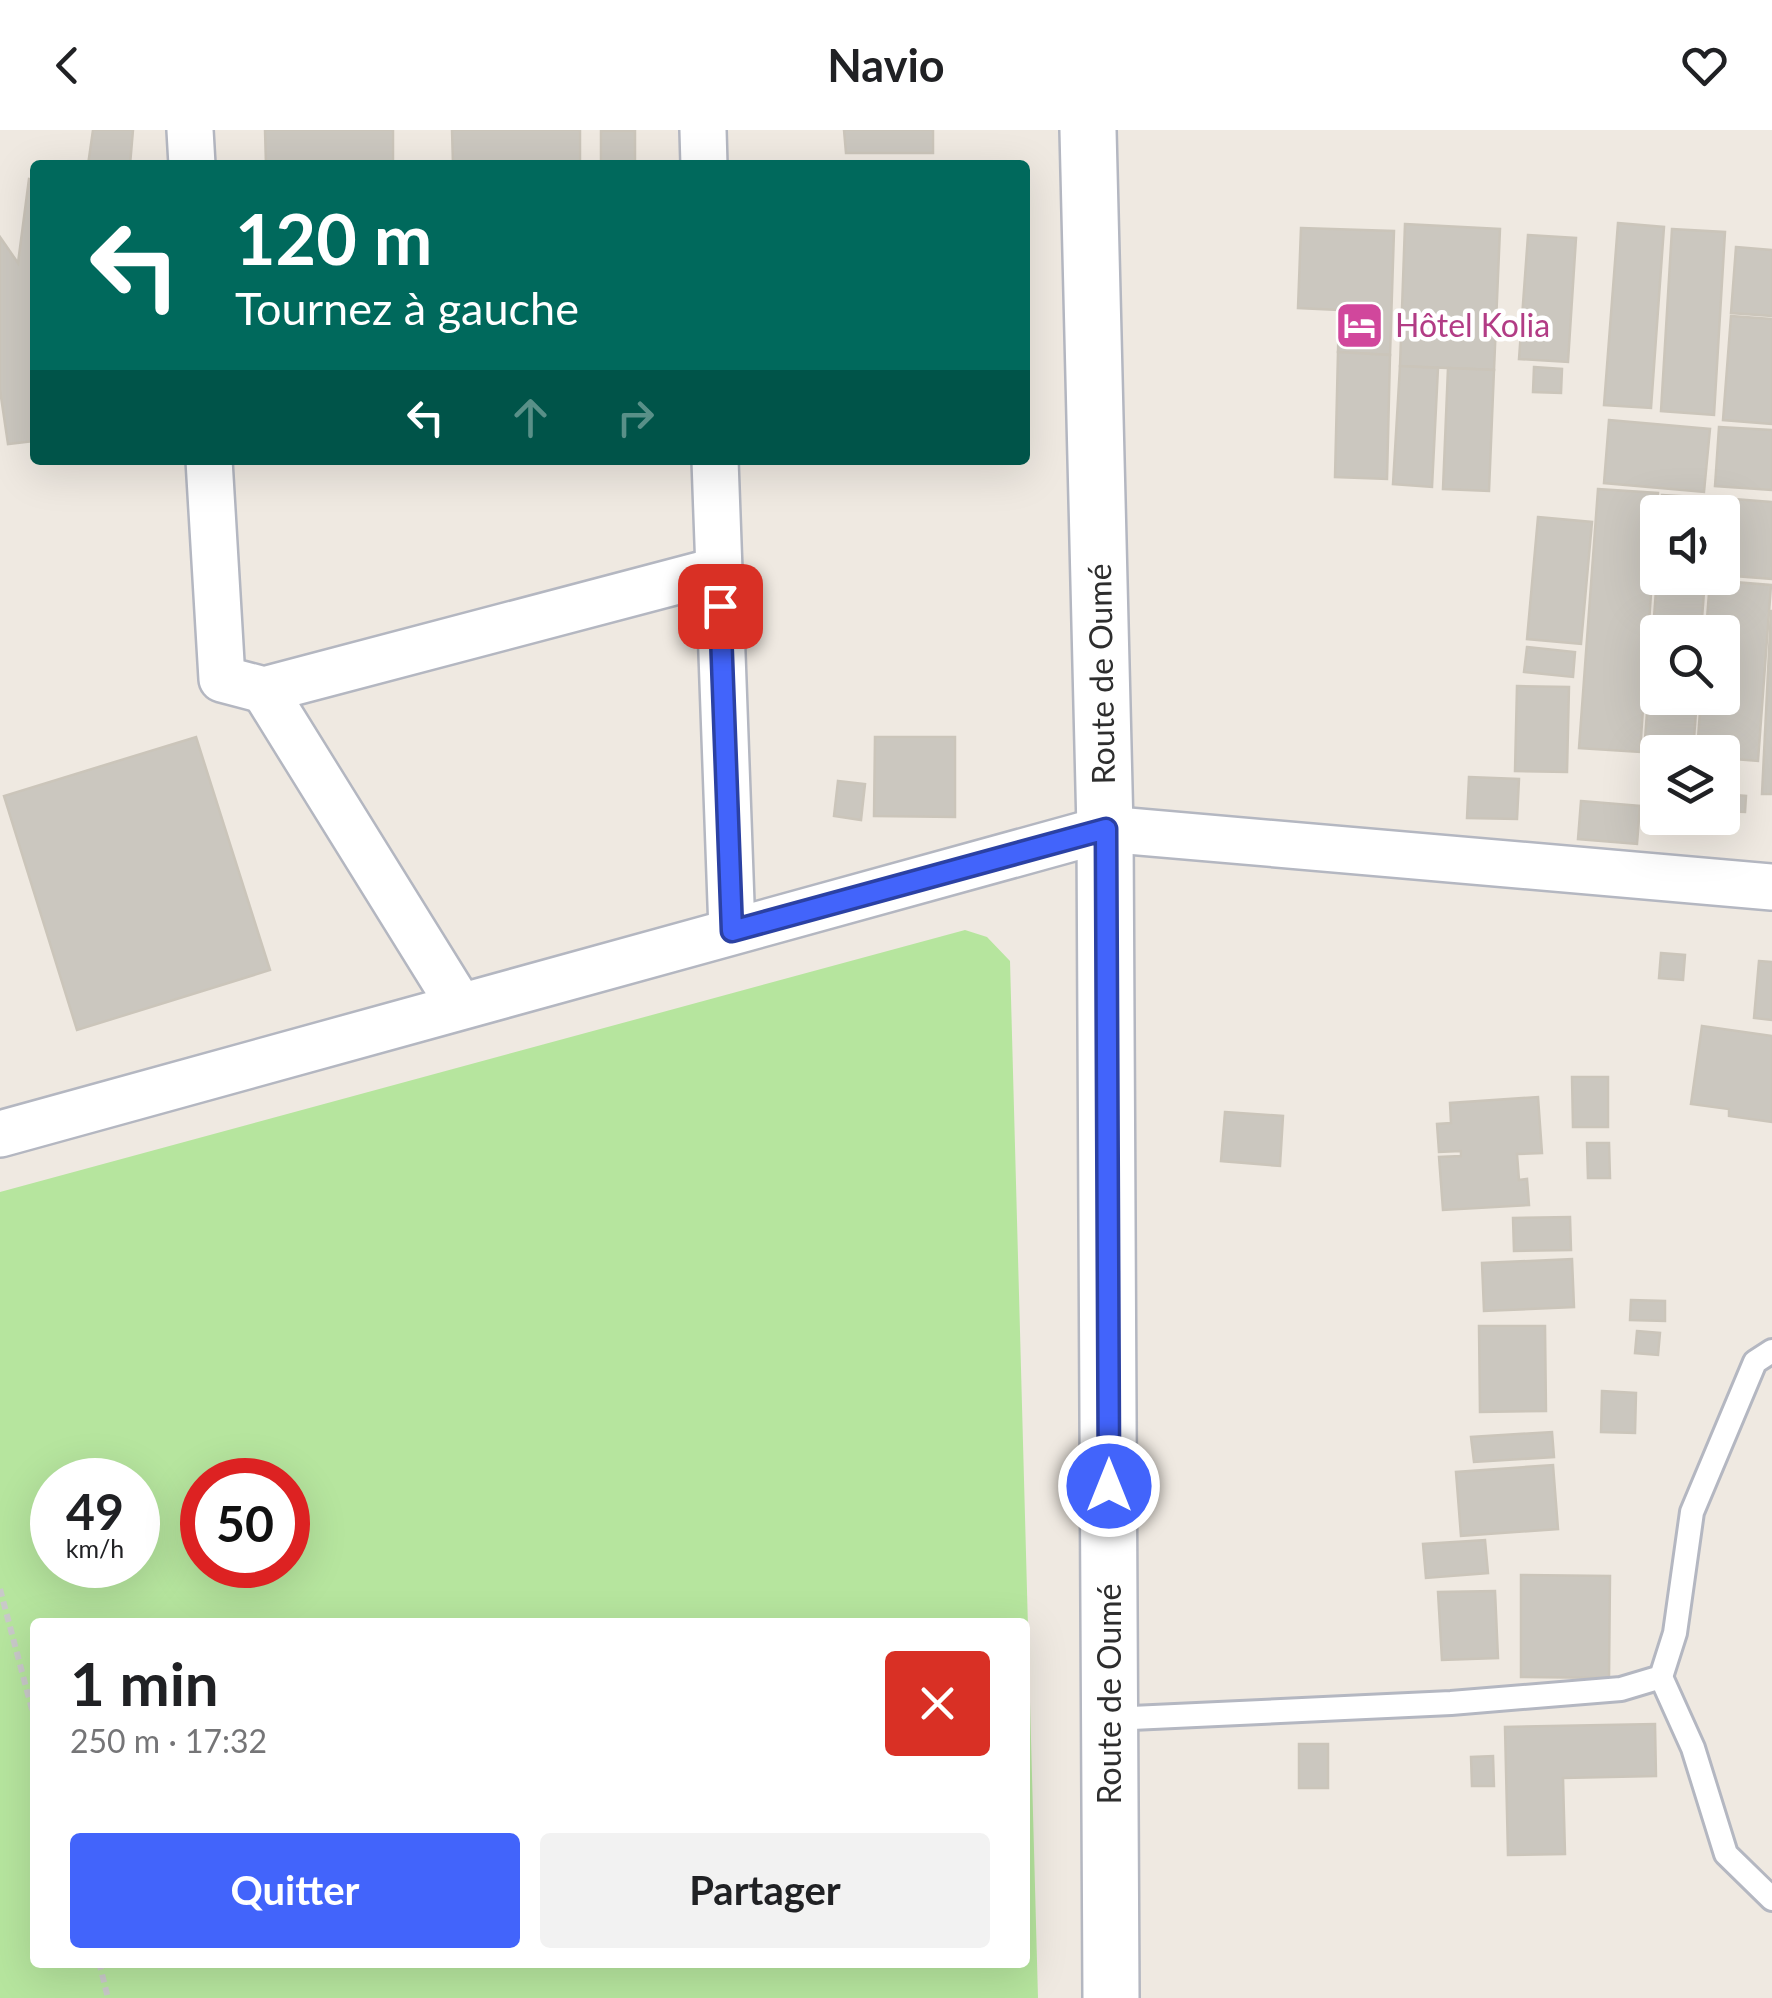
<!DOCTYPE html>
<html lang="fr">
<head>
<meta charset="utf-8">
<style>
	:root { --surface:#fff; --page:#f2f2f2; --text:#202124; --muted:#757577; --accent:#4264fb }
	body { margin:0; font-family:Lato,sans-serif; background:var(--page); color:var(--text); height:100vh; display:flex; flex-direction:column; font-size:38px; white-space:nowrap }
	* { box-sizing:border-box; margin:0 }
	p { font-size:32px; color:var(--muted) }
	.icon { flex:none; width:55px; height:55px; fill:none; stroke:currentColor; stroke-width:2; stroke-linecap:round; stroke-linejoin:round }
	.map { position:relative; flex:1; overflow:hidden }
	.drawer { position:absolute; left:30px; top:1488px; width:1000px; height:350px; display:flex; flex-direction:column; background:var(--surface); border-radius:10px; box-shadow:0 10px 40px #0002 }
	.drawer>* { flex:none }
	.guide { position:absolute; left:30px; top:30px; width:1000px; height:305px; border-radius:10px; box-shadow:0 10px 40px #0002; background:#00695c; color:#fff; overflow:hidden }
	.tools { position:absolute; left:1640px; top:365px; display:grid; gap:20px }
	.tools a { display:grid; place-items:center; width:100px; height:100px; border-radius:10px; background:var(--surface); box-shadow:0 10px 40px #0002; font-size:50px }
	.speed { position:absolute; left:30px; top:1328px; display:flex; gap:20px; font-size:50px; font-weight:700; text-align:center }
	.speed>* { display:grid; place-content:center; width:130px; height:130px; border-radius:50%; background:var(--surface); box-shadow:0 10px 40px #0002; line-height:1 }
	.speed small { font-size:25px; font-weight:400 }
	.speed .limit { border:15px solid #d22; background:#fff; color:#111 }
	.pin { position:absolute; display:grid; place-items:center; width:85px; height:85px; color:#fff; margin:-42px; border-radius:20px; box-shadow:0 5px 15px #0006 }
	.me { position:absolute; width:110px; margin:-55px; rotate:0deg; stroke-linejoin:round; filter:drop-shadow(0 0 8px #0008) }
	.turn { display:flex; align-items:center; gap:35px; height:210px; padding:0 40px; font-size:45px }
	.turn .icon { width:130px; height:130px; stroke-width:2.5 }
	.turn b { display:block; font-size:70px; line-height:85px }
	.lanes { display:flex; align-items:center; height:95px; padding:0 40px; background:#0003; justify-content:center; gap:50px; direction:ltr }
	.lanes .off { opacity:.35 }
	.round { display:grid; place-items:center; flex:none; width:105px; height:105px; border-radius:10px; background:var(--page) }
	.head { display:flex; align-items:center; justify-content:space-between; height:170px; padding:0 40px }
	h1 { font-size:60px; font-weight:700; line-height:75px }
	.cta { display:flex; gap:20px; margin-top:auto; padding:20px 40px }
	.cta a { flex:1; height:115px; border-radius:10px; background:var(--accent); color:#fff; font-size:40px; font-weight:700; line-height:115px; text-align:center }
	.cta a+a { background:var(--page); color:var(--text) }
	header { display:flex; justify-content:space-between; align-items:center; height:130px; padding:0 40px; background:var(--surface); font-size:45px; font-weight:700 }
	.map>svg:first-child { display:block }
</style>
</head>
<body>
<header><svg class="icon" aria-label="back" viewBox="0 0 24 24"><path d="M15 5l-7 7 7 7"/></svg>Navio<svg class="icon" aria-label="heart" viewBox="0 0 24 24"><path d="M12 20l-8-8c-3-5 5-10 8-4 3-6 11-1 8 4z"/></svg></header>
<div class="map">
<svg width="1772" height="1868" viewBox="0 0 1772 1868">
	<rect width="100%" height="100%" fill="#efe9e1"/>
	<path fill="#b6e59e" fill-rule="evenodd" d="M965,800l22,7 23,24 28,1037h-1038v-806zM52,1350h86v85h-86zM202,1350h86v85h-86zM35,1492h990v340h-990z"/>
	<g fill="#cbc7bf" stroke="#cbc5ba" stroke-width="2.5">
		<polygon points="93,0 133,0 130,35 88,35"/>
		<polygon points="265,0 393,0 393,33 266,35"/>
		<polygon points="452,0 580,0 580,32 453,34"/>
		<polygon points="844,0 933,0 933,23 846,23"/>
		<rect x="601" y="1" width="34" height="34"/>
		<polygon points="29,49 35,50 35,311 8,314 0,260 0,107 18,133"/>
		<polygon points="1618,93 1664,97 1651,278 1604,275"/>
		<polygon points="1405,94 1500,99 1494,240 1400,236"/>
		<polygon points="1301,98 1394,101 1390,225 1338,222 1339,180 1298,178"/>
		<polygon points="1672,99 1725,102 1714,285 1661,281"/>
		<polygon points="1528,105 1576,108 1568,232 1519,229"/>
		<polygon points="1736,117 1772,120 1772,186 1731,183"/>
		<polygon points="1731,186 1772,189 1772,294 1723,290"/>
		<polygon points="1338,222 1390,225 1387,349 1335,347"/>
		<polygon points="1400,236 1438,238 1432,357 1393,354"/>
		<polygon points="1534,237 1562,239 1561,263 1533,262"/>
		<polygon points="1448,238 1494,240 1489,361 1443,359"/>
		<polygon points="1609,290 1710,299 1704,362 1604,353"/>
		<polygon points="1719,297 1772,300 1772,360 1715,356"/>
		<polygon points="1598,359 1658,363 1640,622 1579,618"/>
		<polygon points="1662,365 1711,368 1710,382 1661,382"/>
		<polygon points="1721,368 1772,372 1772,449 1722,445"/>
		<polygon points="1538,387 1592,392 1581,514 1527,509"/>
		<polygon points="1658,433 1658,448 1705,448 1701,502 1658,502 1658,568 1697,568 1693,622 1644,623"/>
		<polygon points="1710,450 1771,455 1758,631 1722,628 1722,622 1697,622 1701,568 1722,568 1722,502 1706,502"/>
		<polygon points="1771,481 1772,481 1772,664 1762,664"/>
		<polygon points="1527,517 1575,522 1573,547 1524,542"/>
		<polygon points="1517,556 1569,557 1567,642 1515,641"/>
		<polygon points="196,607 270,840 77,900 4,666"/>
		<polygon points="875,607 955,607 955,687 874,686"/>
		<polygon points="1469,647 1519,649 1517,689 1467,688"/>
		<polygon points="838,651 865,654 861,690 834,686"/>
		<polygon points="1722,664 1746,666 1745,682 1722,681"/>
		<polygon points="1581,671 1640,676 1637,714 1578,709"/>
		<polygon points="1661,823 1685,825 1683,850 1659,848"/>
		<polygon points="1759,831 1772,832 1772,890 1754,888"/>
		<polygon points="1702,896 1772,906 1772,992 1729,986 1729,979 1691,974"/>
		<polygon points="1572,947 1608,947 1608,997 1573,997"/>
		<polygon points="1538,967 1542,1023 1517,1024 1519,1050 1527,1049 1529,1075 1443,1080 1439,1027 1461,1026 1461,1021 1439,1022 1437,994 1451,993 1450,973"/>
		<polygon points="1225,982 1283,986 1280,1036 1221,1031"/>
		<polygon points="1587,1013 1609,1013 1610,1048 1588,1048"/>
		<polygon points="1570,1087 1571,1120 1514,1121 1513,1088"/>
		<polygon points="1572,1129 1574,1177 1484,1181 1482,1133"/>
		<polygon points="1631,1170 1665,1171 1665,1191 1630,1190"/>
		<polygon points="1479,1196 1545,1196 1546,1281 1480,1282"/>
		<polygon points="1637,1201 1660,1203 1658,1225 1635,1223"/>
		<polygon points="1602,1261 1636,1263 1635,1303 1601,1302"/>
		<polygon points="1552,1302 1554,1327 1474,1332 1471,1307"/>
		<polygon points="1553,1335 1558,1399 1461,1406 1456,1342"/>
		<polygon points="1485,1410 1488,1443 1426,1448 1423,1414"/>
		<polygon points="1521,1445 1610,1446 1609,1548 1521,1547"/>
		<polygon points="1495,1461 1498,1528 1442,1530 1438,1462"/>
		<polygon points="1655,1594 1656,1646 1563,1648 1565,1724 1508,1725 1505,1597"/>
		<rect x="1299" y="1614" width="29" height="44"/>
		<polygon points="1493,1626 1494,1656 1472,1656 1471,1627"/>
	</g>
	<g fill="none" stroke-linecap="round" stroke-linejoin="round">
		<defs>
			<g id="lane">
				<polyline points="1661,1547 1693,1618 1726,1724 1772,1769"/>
				<polyline points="1110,1589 1451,1573 1621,1559 1661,1547 1675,1503 1692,1382 1755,1232 1772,1221"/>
			</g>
			<g id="street">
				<polyline points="190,0 192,35"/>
				<polyline points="703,0 704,35"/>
				<polyline points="209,330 222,549 264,560 719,440"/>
				<polyline points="715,330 732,801"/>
				<polyline points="264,560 460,876"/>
				<polyline points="0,1004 1105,699 1772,757"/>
			</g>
			<polyline id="secondary" points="1088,0 1105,699 1111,1868"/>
		</defs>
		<use href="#lane" stroke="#b4b7c1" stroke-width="28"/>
		<use href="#street" stroke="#b4b7c1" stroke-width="50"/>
		<use href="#secondary" stroke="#b4b7c1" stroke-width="60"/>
		<g stroke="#c9c9c9" stroke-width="6" stroke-dasharray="8 5" stroke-linecap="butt">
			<polyline points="0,1459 35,1591"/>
			<polyline points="99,1832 108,1868"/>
		</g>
		<use href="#lane" stroke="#fff" stroke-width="22"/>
		<use href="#street" stroke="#fff" stroke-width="45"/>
		<use href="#secondary" stroke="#fff" stroke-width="55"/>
	</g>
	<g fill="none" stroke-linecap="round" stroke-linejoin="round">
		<defs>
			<polyline id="route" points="720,476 732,801 1106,699 1109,1356"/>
		</defs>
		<use href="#route" stroke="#2b41a3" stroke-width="25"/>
		<use href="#route" stroke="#4264fb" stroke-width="18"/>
	</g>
	<defs>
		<symbol id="hotel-square" viewBox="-11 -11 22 22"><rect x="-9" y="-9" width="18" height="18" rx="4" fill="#d1479c" stroke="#fff"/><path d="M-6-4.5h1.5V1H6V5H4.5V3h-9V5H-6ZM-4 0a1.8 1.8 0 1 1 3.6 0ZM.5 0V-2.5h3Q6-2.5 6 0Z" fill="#fff"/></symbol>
	</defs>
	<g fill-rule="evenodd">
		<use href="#hotel-square" x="1332" y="168" width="55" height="55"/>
	</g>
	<g text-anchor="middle" stroke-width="9" stroke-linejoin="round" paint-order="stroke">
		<g font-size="32" fill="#b23c85" stroke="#fff" text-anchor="start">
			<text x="1395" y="207">Hôtel Kolia</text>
		</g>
		<g font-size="32" fill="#2e2e2e" stroke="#fff">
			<text transform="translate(1102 544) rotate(-91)" y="11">Route de Oumé</text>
			<text transform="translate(1110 1564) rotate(-90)" y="11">Route de Oumé</text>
		</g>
	</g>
</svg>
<div class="tools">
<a><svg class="icon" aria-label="sound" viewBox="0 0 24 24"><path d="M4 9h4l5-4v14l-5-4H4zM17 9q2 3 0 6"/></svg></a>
<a><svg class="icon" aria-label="search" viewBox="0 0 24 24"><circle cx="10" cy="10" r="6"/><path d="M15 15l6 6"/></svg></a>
<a><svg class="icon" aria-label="layers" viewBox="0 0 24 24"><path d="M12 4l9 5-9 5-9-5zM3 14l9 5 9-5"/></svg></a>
</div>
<div class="speed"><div>49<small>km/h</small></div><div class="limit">50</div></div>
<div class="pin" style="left:720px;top:476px;background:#d93025"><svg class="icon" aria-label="arrive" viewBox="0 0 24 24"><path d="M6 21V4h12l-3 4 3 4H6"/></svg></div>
<svg class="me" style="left:1109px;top:1356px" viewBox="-20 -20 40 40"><circle r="17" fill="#4264fb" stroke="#fff" stroke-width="3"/><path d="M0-11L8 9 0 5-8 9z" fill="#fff"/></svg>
<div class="guide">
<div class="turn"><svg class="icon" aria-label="left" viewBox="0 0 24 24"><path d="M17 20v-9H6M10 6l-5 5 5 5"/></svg><div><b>120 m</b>Tournez à gauche</div></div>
<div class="lanes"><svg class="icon" aria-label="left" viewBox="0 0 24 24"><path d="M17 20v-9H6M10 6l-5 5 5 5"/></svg><svg class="icon off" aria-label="ahead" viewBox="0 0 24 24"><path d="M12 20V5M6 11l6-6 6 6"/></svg><svg class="icon off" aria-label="right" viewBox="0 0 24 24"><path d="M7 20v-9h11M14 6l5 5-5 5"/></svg></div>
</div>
<section class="drawer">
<div class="head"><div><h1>1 min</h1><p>250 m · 17:32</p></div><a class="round" style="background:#d93025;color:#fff"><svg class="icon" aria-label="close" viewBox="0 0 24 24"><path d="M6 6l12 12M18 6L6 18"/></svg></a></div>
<div class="cta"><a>Quitter</a><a>Partager</a></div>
</section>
</div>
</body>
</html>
